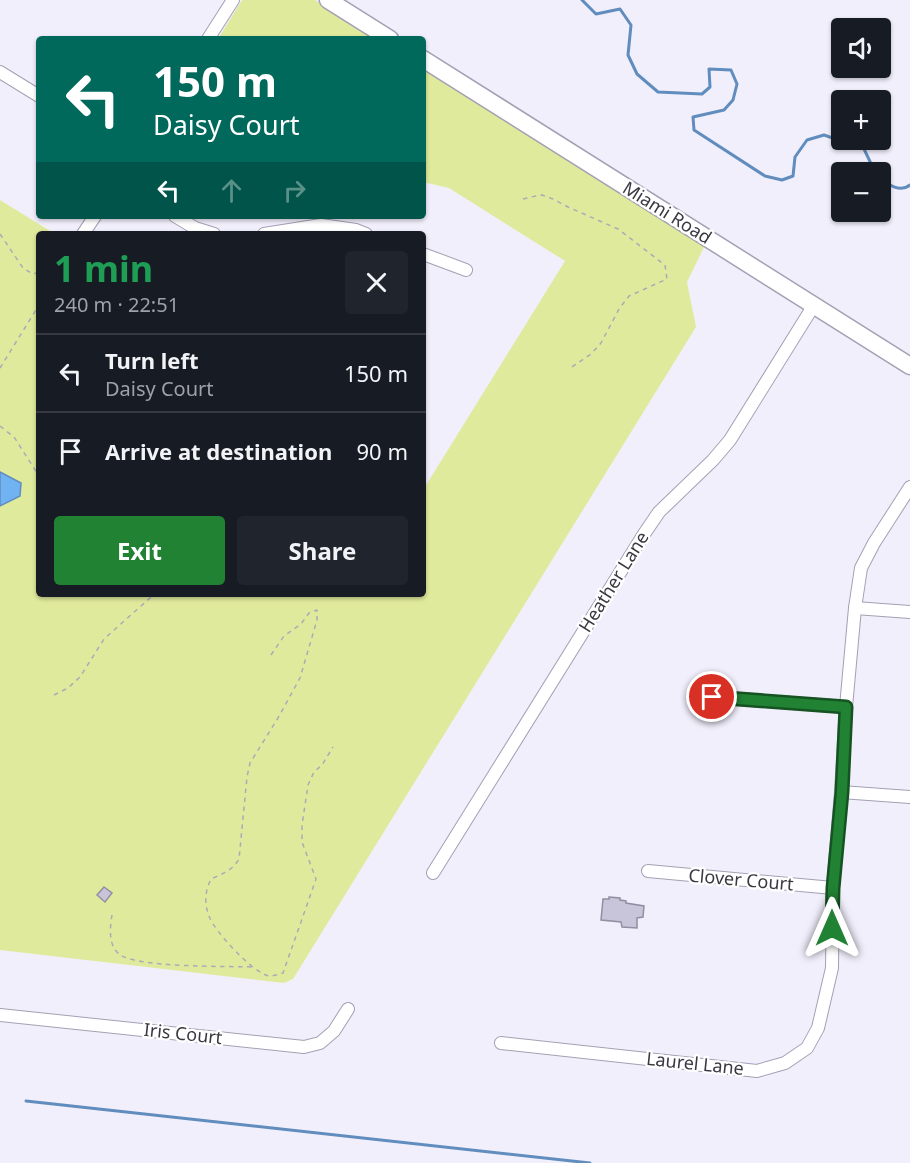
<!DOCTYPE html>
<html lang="en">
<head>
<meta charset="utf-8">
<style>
	:root { --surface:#171b24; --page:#20242c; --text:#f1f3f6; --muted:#9ea1a6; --line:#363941; --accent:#218234 }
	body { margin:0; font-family:"Noto Sans",sans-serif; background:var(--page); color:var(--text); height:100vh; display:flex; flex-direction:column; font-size:22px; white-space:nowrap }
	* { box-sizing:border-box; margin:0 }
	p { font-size:20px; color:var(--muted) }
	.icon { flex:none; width:33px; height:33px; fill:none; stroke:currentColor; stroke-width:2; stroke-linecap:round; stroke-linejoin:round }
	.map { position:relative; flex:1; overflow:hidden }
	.sheet { position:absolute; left:36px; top:231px; width:390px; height:366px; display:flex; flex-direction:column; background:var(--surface); border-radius:6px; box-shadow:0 2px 4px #0004 }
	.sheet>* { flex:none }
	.hud { position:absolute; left:36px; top:36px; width:390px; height:183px; border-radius:6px; box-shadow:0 2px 4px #0004; background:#00695c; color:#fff; overflow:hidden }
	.tools { position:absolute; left:831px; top:18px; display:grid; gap:12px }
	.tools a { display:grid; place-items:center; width:60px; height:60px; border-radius:6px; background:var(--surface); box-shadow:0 2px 4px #0004; font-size:30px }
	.pin { position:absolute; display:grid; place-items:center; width:51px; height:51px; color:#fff; margin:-26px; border:3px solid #fff; border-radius:50%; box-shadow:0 2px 6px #0007 }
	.me { position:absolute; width:66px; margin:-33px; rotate:0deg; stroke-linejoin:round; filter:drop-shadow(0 0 4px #0008) }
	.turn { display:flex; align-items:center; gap:21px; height:126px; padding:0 18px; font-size:27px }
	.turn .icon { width:78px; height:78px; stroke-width:2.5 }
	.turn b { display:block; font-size:42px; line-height:51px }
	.lanes { display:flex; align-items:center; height:57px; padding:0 18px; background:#0003; justify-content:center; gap:30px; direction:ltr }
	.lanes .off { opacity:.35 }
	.round { display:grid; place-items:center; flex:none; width:63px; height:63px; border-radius:6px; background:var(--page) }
	.head { display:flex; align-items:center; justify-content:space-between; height:102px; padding:0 18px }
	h1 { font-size:36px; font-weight:700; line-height:45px; color:#1e9e55 }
	.cta { display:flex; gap:12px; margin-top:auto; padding:12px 18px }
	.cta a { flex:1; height:69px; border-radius:6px; background:var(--accent); color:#fff; font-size:24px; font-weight:700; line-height:69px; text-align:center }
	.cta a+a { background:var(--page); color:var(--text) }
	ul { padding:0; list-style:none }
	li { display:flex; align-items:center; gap:18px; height:78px; padding:0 18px; border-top:2px solid var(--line) }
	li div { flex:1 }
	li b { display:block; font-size:22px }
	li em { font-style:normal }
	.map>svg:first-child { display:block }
</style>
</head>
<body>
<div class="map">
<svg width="910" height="1163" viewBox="0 0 910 1163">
	<rect width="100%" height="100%" fill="#f2effc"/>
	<g fill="#e0ea9c">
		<polygon points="242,0 315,0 377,39 218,39"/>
		<polygon points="423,68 705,245 687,282 696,327 293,979 284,983 0,950 0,200 55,234 39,234 39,594 423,594 423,490 565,261 449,188 423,182"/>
	</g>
	<polygon fill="#70b2f2" stroke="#608dbd" stroke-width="1.5" points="0,472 21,483 20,496 0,506"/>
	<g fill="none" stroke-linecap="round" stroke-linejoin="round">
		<g stroke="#608dbd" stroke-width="3">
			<polyline points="582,0 596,14 620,9 631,25 628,55 637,74 658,92 702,94 710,87 709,69 731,70 737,84 733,100 724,110 693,117 694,130 765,176 782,180 793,176 795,157 807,140 824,135 864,149 875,172"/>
			<path d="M880,178c9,7 20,15 30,7"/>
			<polyline points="26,1101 590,1163"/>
		</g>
	</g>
	<g fill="#c8c4d9" stroke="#938ea2" stroke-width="1.5">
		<polygon points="104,887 112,893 105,902 97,895"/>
		<polygon points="609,897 620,898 620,900 626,901 626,903 644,906 643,917 637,918 637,928 622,927 621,922 601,920 603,899 609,899"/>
	</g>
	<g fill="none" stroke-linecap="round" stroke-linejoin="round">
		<defs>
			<g id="street">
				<polyline points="208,39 233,0"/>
				<polyline points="0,72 39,96"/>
				<polyline points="175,216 195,228 214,234"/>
				<polyline points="83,234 95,216"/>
				<polyline points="264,234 321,225 356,230 366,234"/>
				<polyline points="423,254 466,270"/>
				<polyline points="855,608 910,612"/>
				<polyline points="712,697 846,707"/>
				<polyline points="841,792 910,797"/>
				<polyline points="648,871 833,888"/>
				<polyline points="433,873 644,534 659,512 713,460 730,440 814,305"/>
				<polyline points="0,1015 304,1047 320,1043 334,1031 348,1009"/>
				<polyline points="501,1043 757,1071 785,1063 807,1048 818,1028 832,968 833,888 841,792 846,707 855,608 861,568 874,543 910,487"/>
			</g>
			<g id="secondary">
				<polyline points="328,0 390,39"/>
				<polyline points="423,59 910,366"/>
			</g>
		</defs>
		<use href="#street" stroke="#a4a0b4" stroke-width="14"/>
		<use href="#secondary" stroke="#a4a0b4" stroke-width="19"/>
		<g stroke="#adaab6" stroke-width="1.5" stroke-dasharray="4.5 4.5" stroke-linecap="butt">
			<polyline points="523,199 531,197 542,195 553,199 568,207 618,229 665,265 667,279 629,296 619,309 601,343 591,354 569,369"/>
			<polyline points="0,234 23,268 33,274 39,272"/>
			<polyline points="0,368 39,305"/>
			<polyline points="0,426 14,437 39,476"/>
			<path d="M271,655l13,-19 17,-12 8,-11 8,-3v10l-17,58 -22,40 -28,45 -3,14 -8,82c-6,11 -17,15 -28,20 -6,12 -7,24 -2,37 5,15 44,57 60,60 5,0 10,-2 14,-3l33,-94 -14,-37v-17l6,-40 6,-13 8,-7 11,-18"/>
			<polyline points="54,695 68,688 80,677 104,639 150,598 153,594"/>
			<path d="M112,915c-2,12 -4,30 7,39 17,14 108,12 134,13"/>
		</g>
		<use href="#street" stroke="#fff" stroke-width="12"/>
		<use href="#secondary" stroke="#fff" stroke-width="16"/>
	</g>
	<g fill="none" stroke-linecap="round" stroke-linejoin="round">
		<defs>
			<polyline id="route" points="712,697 846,707 842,792 833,888 832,928"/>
		</defs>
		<use href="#route" stroke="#155422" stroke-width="15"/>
		<use href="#route" stroke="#218234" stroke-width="10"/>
	</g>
	<g text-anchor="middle" stroke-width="4.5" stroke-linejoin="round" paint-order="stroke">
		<g font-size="18" fill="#3a3841" stroke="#fff">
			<text transform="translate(667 213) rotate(32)" y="6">Miami Road</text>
			<text transform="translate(614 582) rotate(-58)" y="6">Heather Lane</text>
			<text transform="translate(741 880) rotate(5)" y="6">Clover Court</text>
			<text transform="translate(183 1034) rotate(6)" y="6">Iris Court</text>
			<text transform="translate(695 1064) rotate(6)" y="6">Laurel Lane</text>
		</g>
	</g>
</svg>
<div class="tools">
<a><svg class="icon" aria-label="sound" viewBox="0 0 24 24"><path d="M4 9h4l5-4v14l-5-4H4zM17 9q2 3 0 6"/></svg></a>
<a>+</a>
<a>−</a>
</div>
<div class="pin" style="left:712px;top:697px;background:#d93025"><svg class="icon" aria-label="arrive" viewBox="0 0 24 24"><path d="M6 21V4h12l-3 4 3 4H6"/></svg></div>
<svg class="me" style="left:832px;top:928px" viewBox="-20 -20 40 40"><path d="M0-17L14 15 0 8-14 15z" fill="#218234" stroke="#fff" stroke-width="4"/></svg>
<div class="hud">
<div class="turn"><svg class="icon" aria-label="left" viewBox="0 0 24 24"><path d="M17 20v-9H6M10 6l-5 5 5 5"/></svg><div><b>150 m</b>Daisy Court</div></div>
<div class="lanes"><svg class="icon" aria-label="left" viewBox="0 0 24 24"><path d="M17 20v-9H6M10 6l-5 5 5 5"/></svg><svg class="icon off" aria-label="ahead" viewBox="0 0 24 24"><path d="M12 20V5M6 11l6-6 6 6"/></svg><svg class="icon off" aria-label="right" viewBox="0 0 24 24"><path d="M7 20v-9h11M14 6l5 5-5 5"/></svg></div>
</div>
<section class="sheet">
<div class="head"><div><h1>1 min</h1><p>240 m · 22:51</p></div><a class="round"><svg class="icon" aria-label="close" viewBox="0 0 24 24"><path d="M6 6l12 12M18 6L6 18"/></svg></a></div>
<ul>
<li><svg class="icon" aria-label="left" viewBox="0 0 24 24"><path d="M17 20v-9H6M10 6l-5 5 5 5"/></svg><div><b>Turn left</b><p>Daisy Court</p></div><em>150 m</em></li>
<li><svg class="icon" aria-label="arrive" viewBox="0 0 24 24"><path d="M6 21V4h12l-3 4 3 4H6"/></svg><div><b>Arrive at destination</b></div><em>90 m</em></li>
</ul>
<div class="cta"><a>Exit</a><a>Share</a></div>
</section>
</div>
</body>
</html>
